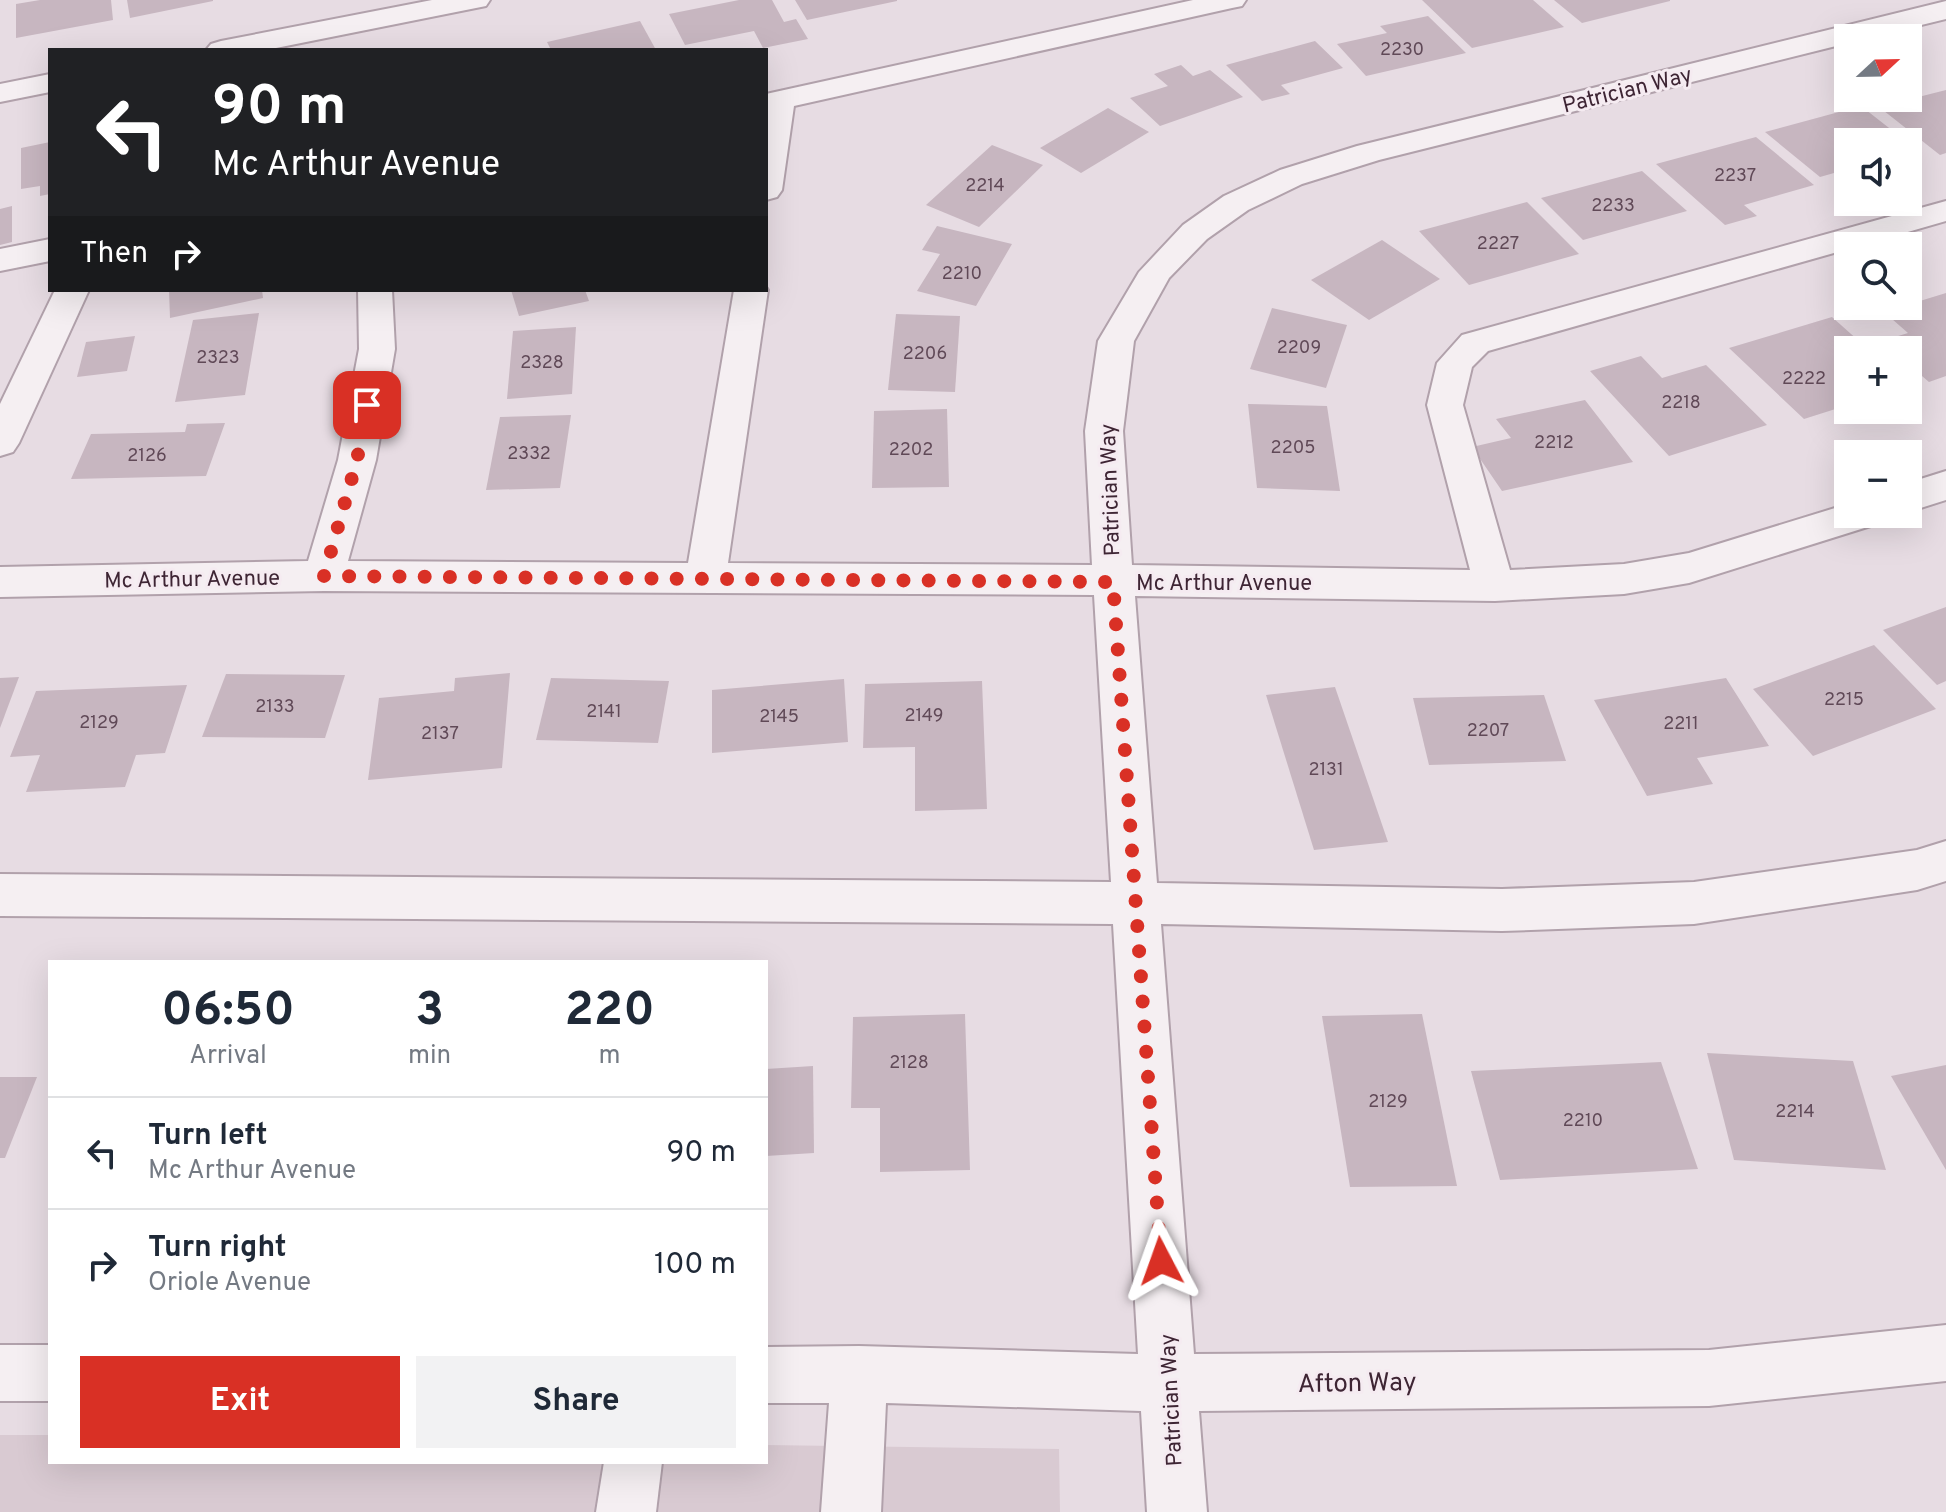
<!DOCTYPE html>
<html lang="en">
<head>
<meta charset="utf-8">
<style>
	:root { --surface:#fff; --page:#f2f2f3; --text:#1f2937; --muted:#747a83; --line:#e0e1e3; --accent:#d93025 }
	body { margin:0; font-family:Overpass,sans-serif; background:var(--page); color:var(--text); height:100vh; display:flex; flex-direction:column; font-size:30px; white-space:nowrap }
	* { box-sizing:border-box; margin:0 }
	p { font-size:26px; color:var(--muted) }
	.icon { flex:none; width:44px; height:44px; fill:none; stroke:currentColor; stroke-width:2; stroke-linecap:round; stroke-linejoin:round }
	.map { position:relative; flex:1; overflow:hidden }
	.side { position:absolute; left:48px; top:960px; width:720px; height:504px; display:flex; flex-direction:column; background:var(--surface); border-radius:0px; box-shadow:0 8px 32px #0002 }
	.side>* { flex:none }
	.banner { position:absolute; left:48px; top:48px; width:720px; height:244px; border-radius:0px; box-shadow:0 8px 32px #0002; background:#202124; color:#fff; overflow:hidden }
	.needle { width:52px; rotate:68deg }
	.controls { position:absolute; left:1834px; top:24px; display:grid; gap:16px }
	.controls a { display:grid; place-items:center; width:88px; height:88px; border-radius:0px; background:var(--surface); box-shadow:0 8px 32px #0002; font-size:40px }
	.pin { position:absolute; display:grid; place-items:center; width:68px; height:68px; color:#fff; margin:-34px; border-radius:16px; box-shadow:0 4px 12px #0006 }
	.me { position:absolute; width:88px; margin:-44px; rotate:356deg; stroke-linejoin:round; filter:drop-shadow(0 0 6px #0008) }
	.turn { display:flex; align-items:center; gap:28px; height:168px; padding:0 32px; font-size:36px }
	.turn .icon { width:104px; height:104px; stroke-width:2.5 }
	.turn b { display:block; font-size:56px; line-height:68px }
	.then { display:flex; align-items:center; height:76px; padding:0 32px; background:#0003; gap:16px; font-size:30px }
	.eta { display:flex; justify-content:space-evenly; align-items:center; height:136px; text-align:center }
	.eta b { font-size:48px; font-weight:700; line-height:56px }
	.button { display:flex; gap:16px; margin-top:auto; padding:16px 32px }
	.button a { flex:1; height:92px; border-radius:0px; background:var(--accent); color:#fff; font-size:32px; font-weight:700; line-height:92px; text-align:center }
	.button a+a { background:var(--page); color:var(--text) }
	ul { padding:0; list-style:none }
	li { display:flex; align-items:center; gap:24px; height:112px; padding:0 32px; border-top:2px solid var(--line) }
	li div { flex:1 }
	li b { display:block; font-size:30px }
	li em { font-style:normal }
	.map>svg:first-child { display:block }
</style>
</head>
<body>
<div class="map">
<svg width="1946" height="1512" viewBox="0 0 1946 1512">
	<rect width="100%" height="100%" fill="#e7dce3"/>
	<polygon fill="#d9cad2" points="0,1435 50,1435 50,1462 766,1462 766,1445 1059,1449 1060,1512 0,1512"/>
	<g fill="#c7b6c0">
		<polygon points="40,0 111,0 113,20 16,38 16,4"/>
		<polygon points="127,0 213,0 213,1 130,18"/>
		<polygon points="739,0 772,0 784,22 796,19 808,39 763,48 754,31 685,45 669,14"/>
		<polygon points="795,0 897,0 897,1 807,20"/>
		<polygon points="1422,0 1533,0 1564,27 1472,48"/>
		<polygon points="1554,0 1670,0 1670,1 1582,23"/>
		<polygon points="1428,16 1466,53 1366,76 1337,44 1387,33 1380,26"/>
		<polygon points="640,21 656,50 551,50 547,42"/>
		<polygon points="1315,41 1343,68 1281,85 1290,94 1262,101 1226,65"/>
		<polygon points="1181,65 1193,76 1210,70 1243,97 1160,126 1130,98 1168,86 1154,74"/>
		<polygon points="1946,90 1946,153 1940,155 1879,107"/>
		<polygon points="1861,106 1907,142 1848,142 1848,169 1820,177 1765,132"/>
		<polygon points="1108,108 1149,132 1081,173 1040,148"/>
		<polygon points="1756,137 1814,185 1744,205 1757,216 1725,225 1656,164"/>
		<polygon points="50,142 50,194 40,196 40,186 21,189 21,148"/>
		<polygon points="992,145 1043,165 979,227 926,205"/>
		<polygon points="1642,171 1687,211 1583,240 1541,198"/>
		<polygon points="1527,202 1579,254 1469,285 1419,231"/>
		<polygon points="12,206 12,242 0,245 0,209"/>
		<polygon points="937,226 1012,244 976,306 917,291 940,254 922,250"/>
		<polygon points="1382,240 1440,279 1369,320 1311,280"/>
		<polygon points="169,290 262,290 263,298 170,318"/>
		<polygon points="511,290 585,290 589,301 519,316"/>
		<polygon points="1946,293 1946,376 1929,382 1908,364 1908,350 1893,350 1882,341 1908,333 1884,312"/>
		<polygon points="1272,308 1347,325 1326,388 1250,369"/>
		<polygon points="259,313 245,395 175,402 193,320"/>
		<polygon points="896,314 960,316 955,392 888,390"/>
		<polygon points="1832,317 1869,350 1848,350 1848,405 1804,419 1729,348"/>
		<polygon points="576,327 572,394 507,399 513,331"/>
		<polygon points="135,336 127,371 77,377 86,342"/>
		<polygon points="1641,356 1662,378 1706,365 1767,425 1669,456 1590,371"/>
		<polygon points="1585,400 1633,462 1502,491 1472,447 1511,438 1496,419"/>
		<polygon points="1248,404 1327,406 1340,491 1257,488"/>
		<polygon points="947,409 949,487 872,488 874,411"/>
		<polygon points="571,415 560,488 486,490 500,417"/>
		<polygon points="225,423 206,476 71,479 91,434 185,432 187,424"/>
		<polygon points="1946,607 1946,681 1937,685 1883,630"/>
		<polygon points="1874,645 1936,709 1813,756 1753,689"/>
		<polygon points="510,673 502,768 368,780 379,698 454,691 455,678"/>
		<polygon points="226,674 345,675 325,738 202,737"/>
		<polygon points="19,677 0,728 0,678"/>
		<polygon points="551,678 669,681 658,743 536,740"/>
		<polygon points="1726,678 1769,746 1697,758 1713,784 1647,796 1594,700"/>
		<polygon points="844,679 848,742 712,753 712,690"/>
		<polygon points="982,681 987,809 915,811 915,747 863,748 865,684"/>
		<polygon points="187,685 165,753 136,755 125,787 26,792 40,755 10,757 36,691"/>
		<polygon points="1335,687 1388,842 1314,850 1266,695"/>
		<polygon points="1544,695 1566,761 1429,765 1413,698"/>
		<polygon points="965,1014 970,1170 880,1172 880,1108 851,1108 853,1017"/>
		<polygon points="1422,1014 1457,1186 1350,1187 1322,1016"/>
		<polygon points="1707,1053 1853,1061 1886,1170 1734,1160"/>
		<polygon points="1661,1062 1698,1169 1500,1180 1471,1071"/>
		<polygon points="1946,1065 1946,1170 1891,1076"/>
		<polygon points="813,1066 814,1153 766,1156 766,1069"/>
		<polygon points="0,1077 37,1077 5,1158 0,1158"/>
	</g>
	<g fill="none" stroke-linecap="round" stroke-linejoin="round">
		<defs>
			<g id="minor">
				<polygon points="432,0 490,0 486,6 266,50 206,50 211,44 221,41"/>
				<polygon points="1193,0 1246,0 1242,6 1232,8 794,106 782,190 777,197 766,200 766,94"/>
				<polygon points="1946,1 1946,19 1868,38 1848,38 1848,43 1379,160 1302,184 1248,210 1207,239 1169,278 1134,341 1123,431 1132,565 1470,570 1427,405 1437,363 1462,335 1946,201 1946,221 1859,246 1848,246 1848,249 1488,351 1472,367 1463,405 1510,570 1624,564 1689,553 1848,504 1848,514 1882,514 1877,524 1689,583 1624,594 1495,601 1135,596 1157,883 1502,889 1694,882 1917,850 1946,841 1946,881 1917,890 1694,924 1502,931 1161,924 1194,1354 1709,1350 1946,1325 1946,1381 1709,1406 1199,1411 1207,1512 1147,1512 1141,1411 886,1403 881,1512 821,1512 829,1403 766,1403 766,1347 859,1346 1138,1354 1113,924 0,916 0,874 1111,882 1094,595 324,591 0,597 0,567 308,561 338,460 359,349 358,290 392,290 395,349 376,460 348,561 688,563 734,290 766,290 766,287 768,290 728,563 1092,565 1085,431 1098,341 1139,272 1183,225 1224,196 1280,170 1357,146"/>
				<polygon points="50,74 50,92 0,102 0,84"/>
				<polygon points="50,239 50,261 0,271 0,249"/>
				<polygon points="55,290 89,290 19,443 13,452 0,456 0,404"/>
				<polygon points="1946,471 1946,500 1908,512 1908,483"/>
				<rect x="0" y="1345" width="50" height="56"/>
				<polygon points="604,1462 662,1462 656,1512 596,1512"/>
			</g>
		</defs>
		<use href="#minor" stroke="#b1a1ab" stroke-width="4"/>
		<use href="#minor" fill="#f5eff2" fill-rule="evenodd"/>
	</g>
	<g fill="none" stroke-linecap="round" stroke-linejoin="round">
		<polyline stroke="#d93025" stroke-width="14" stroke-dasharray="0 25.2" points="367,405 357,460 324,576 1113,582 1161,1261"/>
	</g>
	<g text-anchor="middle" stroke-width="6" stroke-linejoin="round" paint-order="stroke">
		<g font-size="18" fill="#604957">
			<text x="1402" y="55">2230</text>
			<text x="1735" y="181">2237</text>
			<text x="985" y="191">2214</text>
			<text x="1613" y="211">2233</text>
			<text x="1498" y="249">2227</text>
			<text x="962" y="279">2210</text>
			<text x="1299" y="353">2209</text>
			<text x="925" y="359">2206</text>
			<text x="218" y="363">2323</text>
			<text x="542" y="368">2328</text>
			<text x="1804" y="384">2222</text>
			<text x="1681" y="408">2218</text>
			<text x="1554" y="448">2212</text>
			<text x="1293" y="453">2205</text>
			<text x="911" y="455">2202</text>
			<text x="529" y="459">2332</text>
			<text x="147" y="461">2126</text>
			<text x="1844" y="705">2215</text>
			<text x="275" y="712">2133</text>
			<text x="604" y="717">2141</text>
			<text x="924" y="721">2149</text>
			<text x="779" y="722">2145</text>
			<text x="99" y="728">2129</text>
			<text x="1681" y="729">2211</text>
			<text x="1488" y="736">2207</text>
			<text x="440" y="739">2137</text>
			<text x="1326" y="775">2131</text>
			<text x="909" y="1068">2128</text>
			<text x="1388" y="1107">2129</text>
			<text x="1795" y="1117">2214</text>
			<text x="1583" y="1126">2210</text>
		</g>
		<g font-size="22" fill="#3e2534" stroke="#f5ebf1">
			<text transform="translate(1627 89) rotate(-14)" y="8">Patrician Way</text>
			<text transform="translate(1109 490) rotate(-92)" y="8">Patrician Way</text>
			<text transform="translate(192 578) rotate(-1)" y="8">Mc Arthur Avenue</text>
			<text x="1224" y="590">Mc Arthur Avenue</text>
			<text transform="translate(1170 1400) rotate(-93)" y="8">Patrician Way</text>
		</g>
		<g font-size="26" fill="#3e2534" stroke="#f5ebf1">
			<text transform="translate(1357 1382) rotate(-1)" y="9">Afton Way</text>
		</g>
	</g>
</svg>
<div class="controls">
<a><svg class="needle" viewBox="-14 -14 28 28"><path d="M0-13l5 13h-10z" fill="#e53935"/><path d="M0 13l5-13h-10z" fill="#747a83"/></svg></a>
<a><svg class="icon" aria-label="sound" viewBox="0 0 24 24"><path d="M4 9h4l5-4v14l-5-4H4zM17 9q2 3 0 6"/></svg></a>
<a><svg class="icon" aria-label="search" viewBox="0 0 24 24"><circle cx="10" cy="10" r="6"/><path d="M15 15l6 6"/></svg></a>
<a>+</a>
<a>−</a>
</div>
<div class="pin" style="left:367px;top:405px;background:#d93025"><svg class="icon" aria-label="arrive" viewBox="0 0 24 24"><path d="M6 21V4h12l-3 4 3 4H6"/></svg></div>
<svg class="me" style="left:1161px;top:1261px" viewBox="-20 -20 40 40"><path d="M0-17L14 15 0 8-14 15z" fill="#d93025" stroke="#fff" stroke-width="4"/></svg>
<div class="banner">
<div class="turn"><svg class="icon" aria-label="left" viewBox="0 0 24 24"><path d="M17 20v-9H6M10 6l-5 5 5 5"/></svg><div><b>90 m</b>Mc Arthur Avenue</div></div>
<div class="then">Then<svg class="icon" aria-label="right" viewBox="0 0 24 24"><path d="M7 20v-9h11M14 6l5 5-5 5"/></svg></div>
</div>
<section class="side">
<div class="eta">
<div><b>06:50</b><p>Arrival</p></div>
<div><b>3</b><p>min</p></div>
<div><b>220</b><p>m</p></div>
</div>
<ul>
<li><svg class="icon" aria-label="left" viewBox="0 0 24 24"><path d="M17 20v-9H6M10 6l-5 5 5 5"/></svg><div><b>Turn left</b><p>Mc Arthur Avenue</p></div><em>90 m</em></li>
<li><svg class="icon" aria-label="right" viewBox="0 0 24 24"><path d="M7 20v-9h11M14 6l5 5-5 5"/></svg><div><b>Turn right</b><p>Oriole Avenue</p></div><em>100 m</em></li>
</ul>
<div class="button"><a>Exit</a><a>Share</a></div>
</section>
</div>
</body>
</html>
